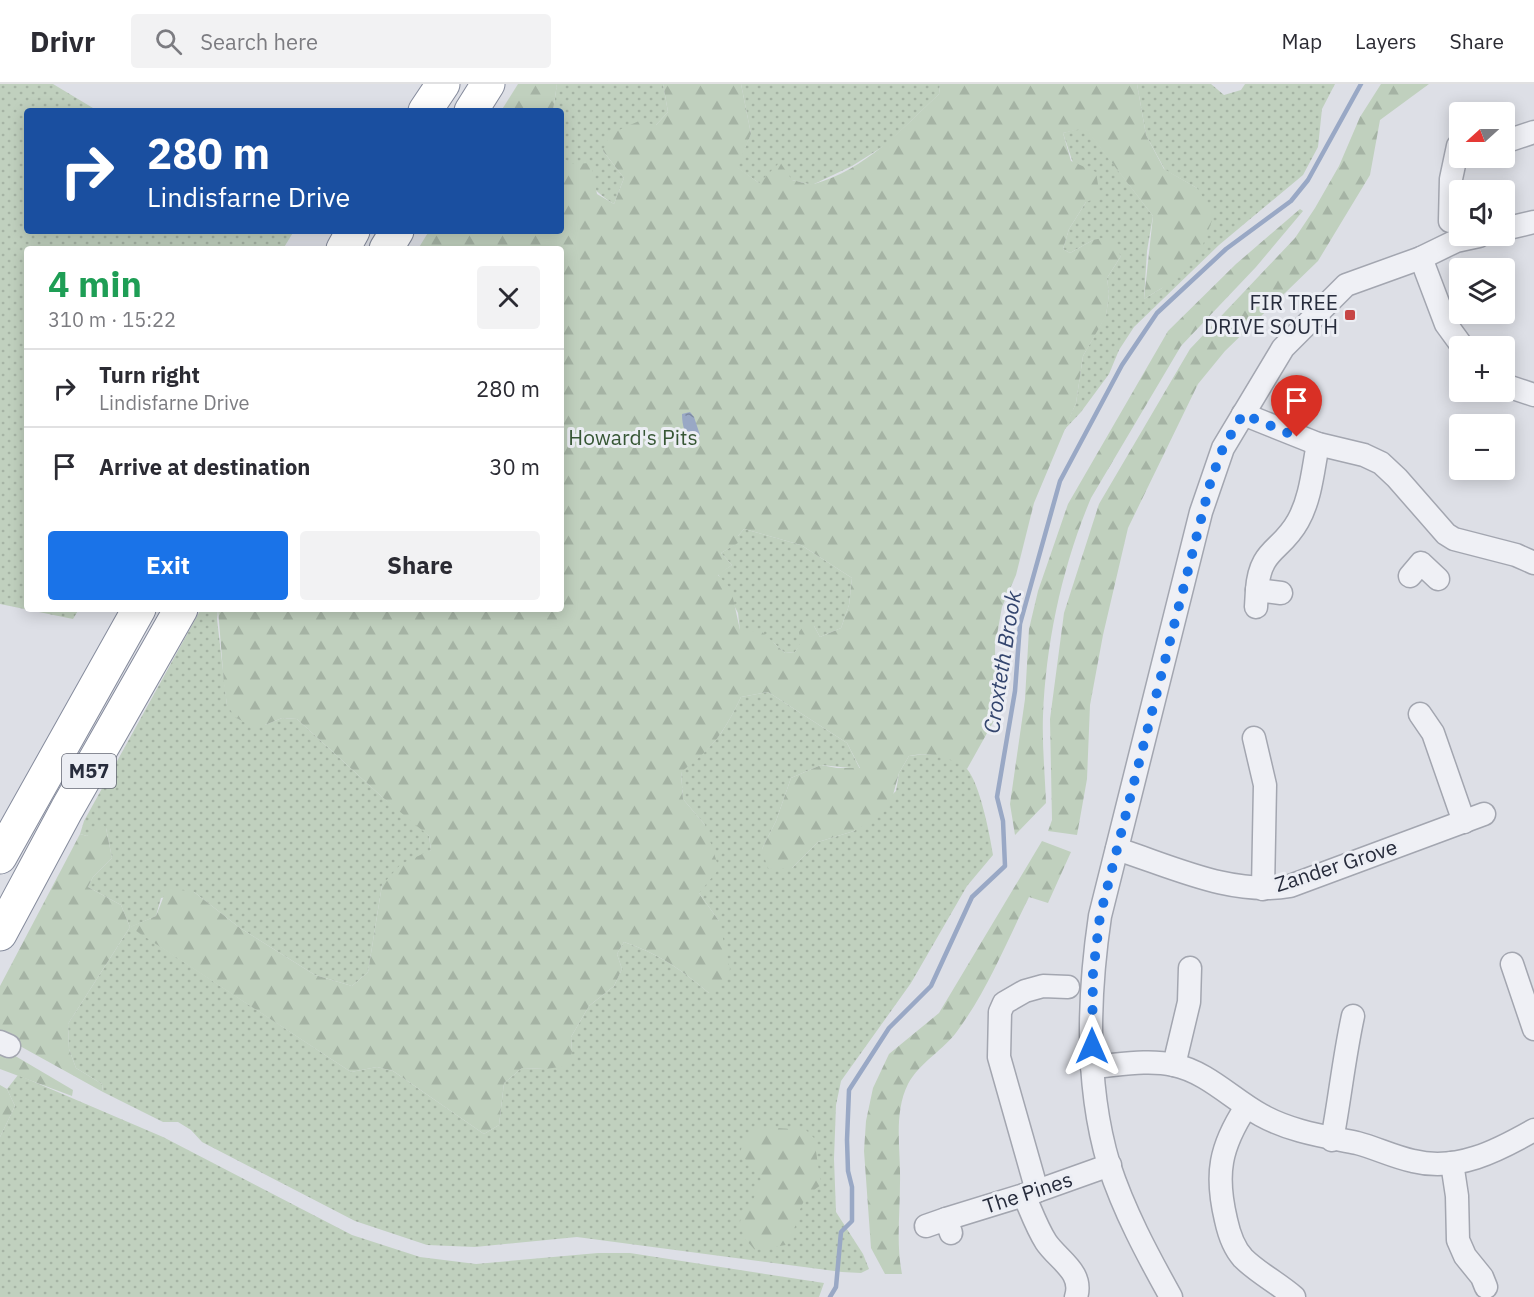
<!DOCTYPE html>
<html lang="en">
<head>
<meta charset="utf-8">
<style>
	:root { --surface:#fff; --page:#f2f2f3; --text:#2b2b33; --muted:#7c7c81; --line:#e1e1e2; --accent:#1a73e8 }
	body { margin:0; font-family:"IBM Plex Sans",sans-serif; background:var(--page); color:var(--text); height:100vh; display:flex; flex-direction:column; font-size:22px; white-space:nowrap }
	* { box-sizing:border-box; margin:0 }
	p { font-size:20px; color:var(--muted) }
	.icon { flex:none; width:33px; height:33px; fill:none; stroke:currentColor; stroke-width:2; stroke-linecap:round; stroke-linejoin:round }
	.map { position:relative; flex:1; overflow:hidden }
	.panel { position:absolute; left:24px; top:162px; width:540px; height:366px; display:flex; flex-direction:column; background:var(--surface); border-radius:6px; box-shadow:0 3px 15px #0003 }
	.panel>* { flex:none }
	.top-card { position:absolute; left:24px; top:24px; width:540px; height:126px; border-radius:6px; box-shadow:0 3px 15px #0003; background:#1a4fa0; color:#fff; overflow:hidden }
	.needle { width:39px; rotate:249deg }
	.buttons { position:absolute; left:1449px; top:18px; display:grid; gap:12px }
	.buttons a { display:grid; place-items:center; width:66px; height:66px; border-radius:6px; background:var(--surface); box-shadow:0 3px 15px #0003; font-size:30px }
	.pin { position:absolute; display:grid; place-items:center; width:51px; height:51px; color:#fff; margin:-62px -26px; border-radius:50% 50% 50% 0; rotate:-45deg; box-shadow:0 0 6px #0007 }
	.pin .icon { rotate:45deg }
	.me { position:absolute; width:66px; margin:-33px; rotate:0deg; stroke-linejoin:round; filter:drop-shadow(0 0 4px #0008) }
	.turn { display:flex; align-items:center; gap:21px; height:126px; padding:0 24px; font-size:27px }
	.turn .icon { width:78px; height:78px; stroke-width:2.5 }
	.turn b { display:block; font-size:42px; line-height:51px }
	.round { display:grid; place-items:center; flex:none; width:63px; height:63px; border-radius:6px; background:var(--page) }
	.overview { display:flex; align-items:center; justify-content:space-between; height:102px; padding:0 24px }
	h1 { font-size:36px; font-weight:700; line-height:45px; color:#1e9e55 }
	.button { display:flex; gap:12px; margin-top:auto; padding:12px 24px }
	.button a { flex:1; height:69px; border-radius:6px; background:var(--accent); color:#fff; font-size:24px; font-weight:700; line-height:69px; text-align:center }
	.button a+a { background:var(--page); color:var(--text) }
	ul { padding:0; list-style:none }
	li { display:flex; align-items:center; gap:18px; height:78px; padding:0 24px; border-top:2px solid var(--line) }
	li div { flex:1 }
	li b { display:block; font-size:22px }
	li em { font-style:normal }
	header { display:flex; align-items:center; gap:36px; box-sizing:border-box; height:84px; padding:0 30px; background:var(--surface); border-bottom:2px solid var(--line) }
	header strong { font-size:28px }
	nav { display:flex; gap:33px; margin-inline-start:auto; font-size:21px }
	.search { width:420px; height:54px; background:var(--page); display:flex; align-items:center; gap:15px; box-sizing:border-box; padding:0 21px; border-radius:6px; color:var(--muted); font-size:22px }
	.map>svg:first-child { display:block }
</style>
</head>
<body>
<header>
<strong>Drivr</strong>
<div class="search"><svg class="icon" aria-label="search" viewBox="0 0 24 24"><circle cx="10" cy="10" r="6"/><path d="M15 15l6 6"/></svg>Search here</div>
<nav><a>Map</a><a>Layers</a><a>Share</a></nav>
</header>
<div class="map">
<svg width="1534" height="1213" viewBox="0 0 1534 1213">
	<defs>
		<pattern id="grass-dots" width="8" height="8" patternUnits="userSpaceOnUse" patternTransform="scale(1.5)"><rect width="8" height="8" fill="#c0d0be"/><path d="M2 2h.1M6 6h.1" fill="none" stroke="#a5b3a4" stroke-width="1.8" stroke-linecap="round"/></pattern>
		<pattern id="forest-firs" width="22" height="20" patternUnits="userSpaceOnUse" patternTransform="scale(1.5)"><rect width="22" height="20" fill="#c0d0be"/><path d="M5 1l3.5 6h-7zM16 11l3.5 6h-7z" fill="#a5b3a4"/></pattern>
		<pattern id="water-ripples" width="26" height="14" patternUnits="userSpaceOnUse" patternTransform="scale(1.5)"><rect width="26" height="14" fill="#99a8c5"/><path d="M2 4q2-2 4 0t4 0M15 11q2-2 4 0t4 0" fill="none" stroke="#7d89a1"/></pattern>
	</defs>
	<rect width="100%" height="100%" fill="#dddfe6"/>
	<g fill="url(#grass-dots)">
		<polygon points="0,0 53,0 98,27 27,27 27,147 294,147 283,165 27,165 27,525 79,525 73,535 0,520"/>
		<path d="M557,0h106l5,28 -12,13 -53,26 21,27 -10,26c-24,-14 -31,-33 -53,-47v-46h-8z"/>
		<polygon points="741,0 940,0 939,10 887,60 852,82 812,101 792,96 759,99 736,83 751,50"/>
		<polygon points="1137,0 1211,0 1224,11 1241,6 1245,0 1335,0 1322,25 1318,63 1303,91 1219,161 1134,243 1119,266 1109,290 1081,328 1064,346 1076,319 1083,272 1106,231 1109,210 1107,194 1121,172 1093,156 1070,169 1063,165 1069,145 1086,118 1063,49 1085,43 1153,132 1147,167 1144,215 1162,204 1197,104 1165,86 1146,51"/>
		<polygon points="744,445 801,461 852,494 849,521 841,544 820,553 814,542 795,568 785,569 774,559 740,547 738,529 718,490 732,481 721,469 737,459 738,452"/>
		<path d="M201,525h17l-1,10 10,86 38,20 17,-7 15,1 84,77 35,27 13,13 2,14 -49,35 -14,87 -16,14 -37,-11 -75,-47 -46,-36 -33,6 -5,18 -25,11 220,145 26,-5 16,4 91,63 15,-9 5,-42 18,-15 23,1 27,-17 -1,-15 18,-31 25,-20 8,-17 -5,-15 7,-12c34,11 58,28 85,51l10,-72 -20,-28 6,-68 -22,-26 -2,-28c33,-24 42,-37 60,-74l27,-5 79,51 13,26 -39,-4 -30,13 -15,43 -14,28 30,19 26,-26 36,-11 42,-40 3,-18 10,-17c18,-3 44,-3 58,13 13,15 23,66 26,86l-26,31 -56,97 -70,98 -5,24 -2,54 2,53 27,42 6,15 -8,4 -19,-1 -265,-35 -102,10 -48,-2 -72,-24 -153,-79 -11,-12 -13,-8h-15l-60,-30 -1,-8 -26,-16 -7,-19 -1,-25 62,-97 -9,-22 -33,-18 5,-10 19,-19 -6,-30 -19,8 -7,-2 4,-13z"/>
		<polygon points="18,991 163,1053 352,1151 420,1173 476,1180 598,1169 630,1169 824,1199 819,1213 0,1213 0,1053 15,1022 7,1005"/>
	</g>
	<g fill="url(#forest-firs)" fill-rule="evenodd">
		<polygon points="518,0 557,0 553,27 501,27"/>
		<path d="M663,0h78l10,50 -14,33 22,16 21,-21 12,18c6,1 16,5 22,4 51,-14 88,-55 125,-90l1,-10h197l9,51 18,34 33,19 17,27 -13,35 -39,38 -18,11 9,-83 -68,-88 -22,5 8,28 25,11 4,25 -14,5 -17,27 -6,20 7,4 23,-13 14,-3 14,19 -14,22 2,16 -3,22 -23,40 -7,47 -42,100 -18,72 -14,32 -7,39 1,71 -29,52c-19,-13 -36,-17 -58,-13l-10,17 -9,33 -12,11 -24,14 -36,11 -26,26 -24,1 -6,-20 14,-28 15,-43 30,-13 16,3h23l-13,-25 -79,-51 -27,5c-18,37 -27,50 -60,75l2,27 22,26 14,44 -20,24 20,28 11,48 -7,16 -14,8c-27,-23 -51,-40 -85,-51l-7,12 5,15 -8,17 -25,20 -18,31 1,15 -4,14 -23,3 -23,-1 -18,15 -5,42 -15,9 -91,-63 -16,-4 -26,5 -221,-145 -62,97 1,25 7,19 26,16 1,8 -103,-57v-49l80,-152 7,2 15,-12 4,4 6,30 -19,19 -5,10 33,18 9,22 26,-11 11,-28 27,4 46,36 75,47 37,11 16,-14 14,-87 19,-21 30,-14 -2,-14 -48,-40 -84,-77 -15,-1 -17,7 -12,2 -18,-10 -8,-12 -3,-21 -6,-75h343v-360h-143l11,-18h132v-74l11,7 19,-1 6,31 17,10 10,-26 -21,-27 7,-17 29,-13 17,4 12,-13zM744,445l57,16 51,33 -3,27 -8,23 -21,9 -6,-11 -8,-3 -7,9 1,12 -5,8 -10,1 -23,-21 -22,-2 -9,-41 -13,-14 14,-10 -11,-12 17,-10v-7z"/>
		<polygon points="1381,0 1429,0 1380,36 1370,91 1318,177 1225,267 1198,300 1128,444 1103,551 1090,621 1087,695 1077,751 1048,747 1052,736 1050,635 1064,529 1099,420 1190,265 1295,154 1315,124 1339,82 1360,33"/>
		<path d="M1300,125l3,2 -47,56 -75,79 -90,152c-29,69 -45,144 -48,218 -1,29 2,59 3,87l-31,32 -5,-31 15,-105 4,-70 9,-38 30,-87 100,-173 68,-67z"/>
		<path d="M1042,757l29,11 -23,51 -19,-6c-23,46 -41,92 -71,133 -14,20 -38,32 -50,54 -15,30 -7,67 -8,99 0,31 -4,61 2,91h-17l-14,-26 -7,-97 2,-30 7,-33 16,-34 50,-41z"/>
		<polygon points="0,963 73,1006 72,1012 0,985"/>
		<polygon points="0,1001 7,1005 15,1022 0,1053"/>
		<path d="M763,1043l43,3 8,8 7,47c-29,19 -18,35 -35,60l-31,5 -11,-12 -4,-17 10,-13 11,-28 -4,-11 -17,-14 4,-20z"/>
	</g>
	<path fill="url(#water-ripples)" d="M690,328l4,5 6,18 -6,9c-9,-9 -12,-18 -12,-30z"/>
	<g fill="none" stroke-linecap="round" stroke-linejoin="round">
		<polyline stroke="#99a8c5" stroke-width="4.5" points="830,1213 836,1203 841,1148 852,1137 852,1103 848,1087 847,1056 849,1006 889,944 931,902 972,813 1005,782 1003,737 997,713 1015,607 1020,540 1060,397 1122,281 1157,229 1226,165 1291,117 1308,96 1361,0"/>
		<defs>
			<g id="minor">
				<polyline points="1504,58 1534,48"/>
				<polyline points="1450,137 1451,95 1458,62"/>
				<polyline points="1504,145 1534,138"/>
				<polyline points="1421,174 1446,240 1462,262"/>
				<polyline points="1504,301 1534,311"/>
				<polyline points="1243,330 1318,360 1364,371 1381,379 1397,394 1446,450 1454,455 1516,471 1534,479"/>
				<polyline points="1410,492 1421,479 1438,495"/>
				<path d="M1257,506c3,-42 24,-38 41,-69 13,-23 15,-52 20,-77"/>
				<polyline points="1256,523 1257,506 1281,509"/>
				<polyline points="1420,630 1433,649 1464,738"/>
				<polyline points="1254,654 1265,701 1263,805"/>
				<path d="M1117,765c56,18 115,47 173,37l194,-72"/>
				<polyline points="1512,880 1534,945"/>
				<polyline points="0,958 9,962"/>
				<polyline points="1174,981 1189,918 1190,884"/>
				<path d="M1092,983c27,-2 56,-8 82,-2 33,7 58,34 87,50 31,17 62,21 96,28 19,5 37,14 56,18 44,11 84,-10 121,-31"/>
				<path d="M1246,1023c-26,40 -31,67 -20,113 3,14 7,27 17,38 15,15 35,25 51,39"/>
				<path d="M1332,1056c8,-42 12,-83 21,-124"/>
				<polyline points="1452,1079 1457,1112 1458,1156 1465,1172 1482,1193 1486,1203"/>
				<polyline points="1037,1107 999,973 1000,928 1004,919 1025,907 1043,902 1068,903"/>
				<path d="M1024,1111c7,16 13,33 22,47 12,18 38,30 30,55"/>
				<polyline points="946,1135 1037,1107 1110,1081"/>
				<polyline points="926,1142 946,1135 951,1149"/>
				<path d="M1171,1213c-24,-43 -47,-86 -62,-132 -24,-80 -21,-168 -9,-249l101,-404 22,-64 60,-100 63,-63 75,-27 35,-17 23,-5"/>
			</g>
			<g id="highway">
				<polyline points="425,27 443,0"/>
				<polyline points="471,27 488,0"/>
				<polyline points="343,165 353,147"/>
				<polyline points="386,165 397,147"/>
				<polyline points="0,773 139,525"/>
				<polyline points="0,850 67,725 181,525"/>
			</g>
		</defs>
		<use href="#minor" stroke="#a3a6b0" stroke-width="25"/>
		<use href="#highway" stroke="#858b9c" stroke-width="35"/>
		<use href="#minor" stroke="#eff0f5" stroke-width="22"/>
		<use href="#highway" stroke="#fff" stroke-width="33"/>
	</g>
	<g fill="none" stroke-linecap="round" stroke-linejoin="round">
		<polyline stroke="#1a73e8" stroke-width="10" stroke-dasharray="0 18" points="1092,962 1093,889 1100,832 1211,396 1223,364 1243,330 1297,353"/>
	</g>
	<rect fill="#c74646" stroke="#eceef4" stroke-width="2" x="1344" y="225" width="12" height="12" rx="3"/>
	<g text-anchor="middle" stroke-width="6" stroke-linejoin="round" paint-order="stroke">
		<rect fill="#eceef4" stroke="#626673" stroke-width="1.5" x="62" y="670" width="54" height="34" rx="4.5"/>
		<g font-size="20" font-weight="bold" fill="#272c3c">
			<text x="89" y="694">M57</text>
		</g>
		<g font-size="21" fill="#272c3c" stroke="#eceef4" text-anchor="end">
			<text x="1338" y="226">FIR TREE<tspan x="1338" dy="24">DRIVE SOUTH</tspan></text>
		</g>
		<g font-size="21" fill="#375735" stroke="#eceef4">
			<text x="633" y="361">Howard's Pits</text>
		</g>
		<g font-size="21" fill="#272c3c" stroke="#eceef4">
			<text transform="translate(1336 782) rotate(-18)" y="7">Zander Grove</text>
			<text transform="translate(1028 1109) rotate(-18)" y="7">The Pines</text>
		</g>
		<g font-size="22" font-style="italic" fill="#33456e" stroke="#eceef4">
			<text transform="translate(1002 578) rotate(-81)" y="8">Croxteth Brook</text>
		</g>
	</g>
</svg>
<div class="buttons">
<a><svg class="needle" viewBox="-14 -14 28 28"><path d="M0-13l5 13h-10z" fill="#e53935"/><path d="M0 13l5-13h-10z" fill="#7c7c81"/></svg></a>
<a><svg class="icon" aria-label="sound" viewBox="0 0 24 24"><path d="M4 9h4l5-4v14l-5-4H4zM17 9q2 3 0 6"/></svg></a>
<a><svg class="icon" aria-label="layers" viewBox="0 0 24 24"><path d="M12 4l9 5-9 5-9-5zM3 14l9 5 9-5"/></svg></a>
<a>+</a>
<a>−</a>
</div>
<div class="pin" style="left:1297px;top:353px;background:#d93025"><svg class="icon" aria-label="arrive" viewBox="0 0 24 24"><path d="M6 21V4h12l-3 4 3 4H6"/></svg></div>
<svg class="me" style="left:1092px;top:962px" viewBox="-20 -20 40 40"><path d="M0-17L14 15 0 8-14 15z" fill="#1a73e8" stroke="#fff" stroke-width="4"/></svg>
<div class="top-card">
<div class="turn"><svg class="icon" aria-label="right" viewBox="0 0 24 24"><path d="M7 20v-9h11M14 6l5 5-5 5"/></svg><div><b>280 m</b>Lindisfarne Drive</div></div>
</div>
<section class="panel">
<div class="overview"><div><h1>4 min</h1><p>310 m · 15:22</p></div><a class="round"><svg class="icon" aria-label="close" viewBox="0 0 24 24"><path d="M6 6l12 12M18 6L6 18"/></svg></a></div>
<ul>
<li><svg class="icon" aria-label="right" viewBox="0 0 24 24"><path d="M7 20v-9h11M14 6l5 5-5 5"/></svg><div><b>Turn right</b><p>Lindisfarne Drive</p></div><em>280 m</em></li>
<li><svg class="icon" aria-label="arrive" viewBox="0 0 24 24"><path d="M6 21V4h12l-3 4 3 4H6"/></svg><div><b>Arrive at destination</b></div><em>30 m</em></li>
</ul>
<div class="button"><a>Exit</a><a>Share</a></div>
</section>
</div>
</body>
</html>
